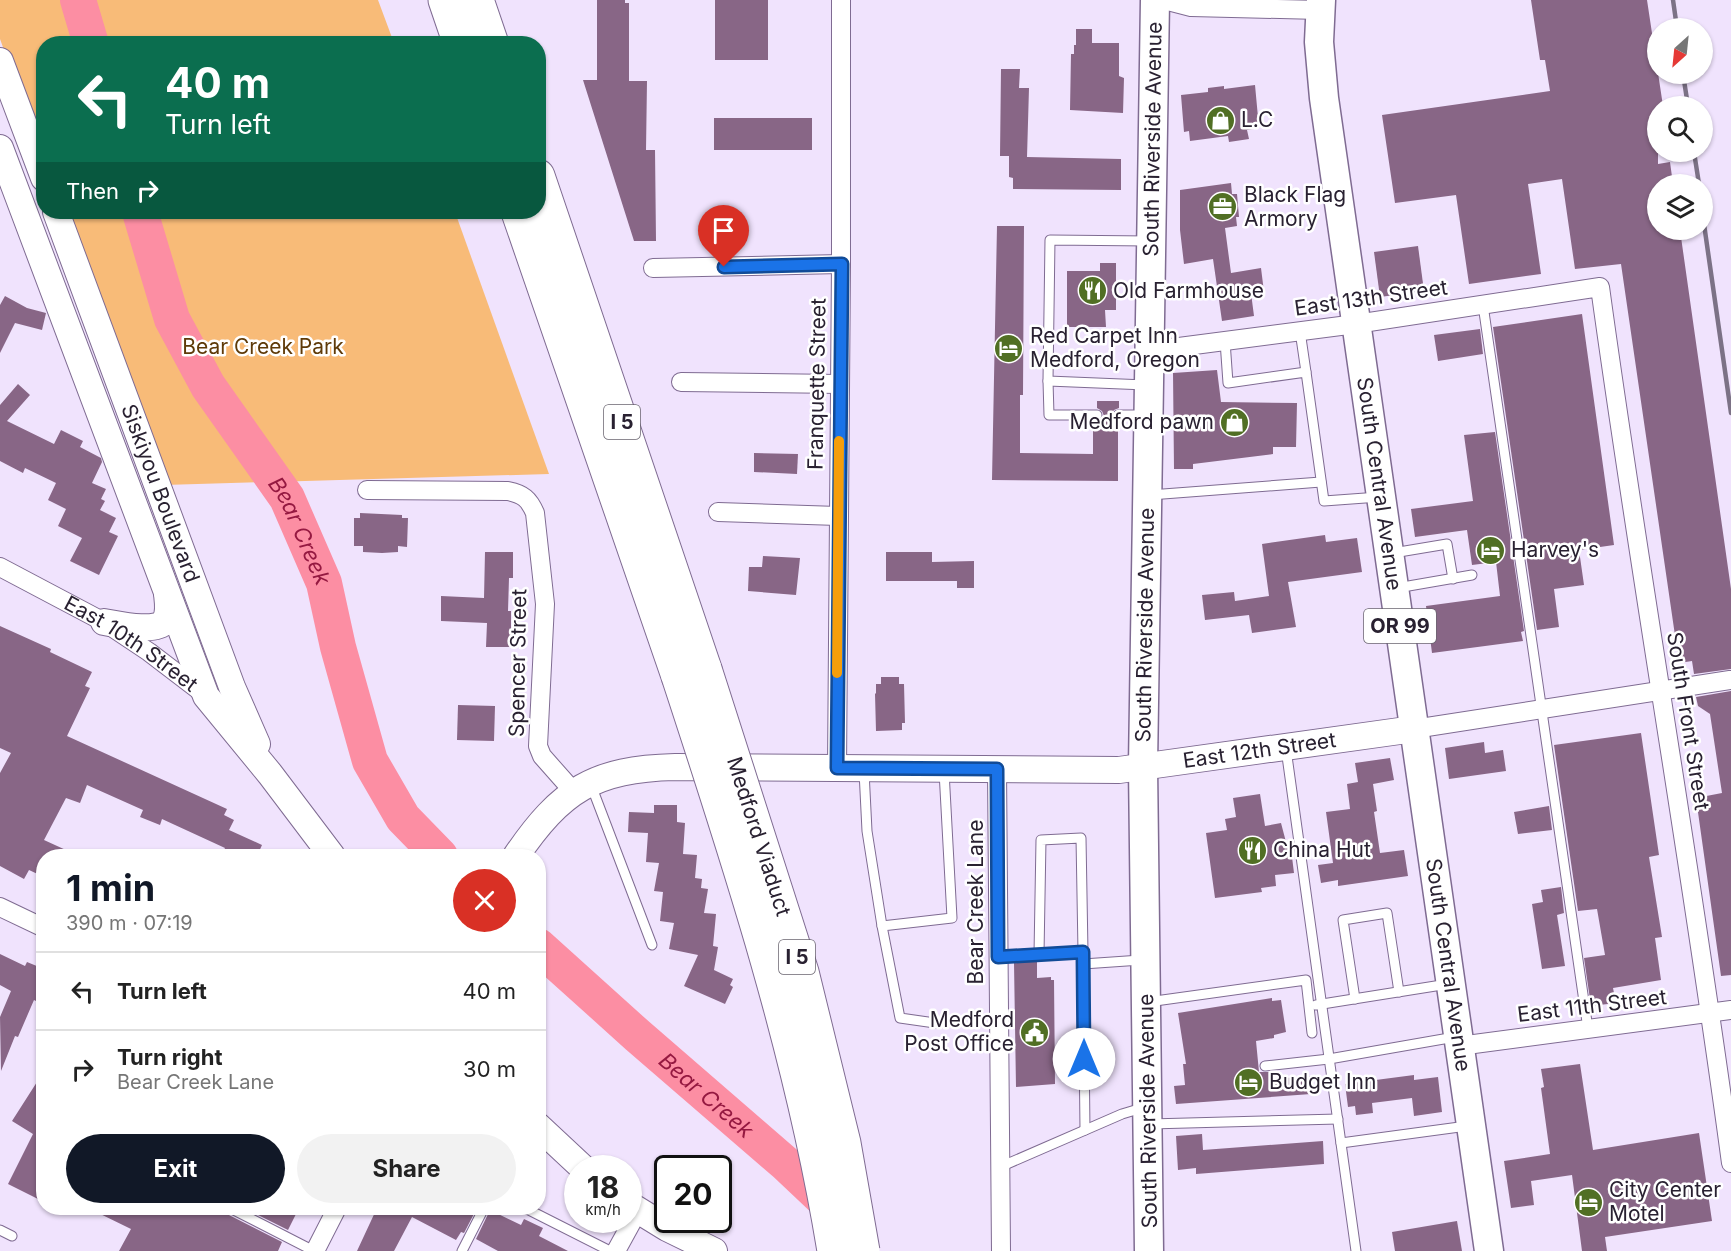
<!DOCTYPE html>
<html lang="en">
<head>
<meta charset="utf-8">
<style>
	:root { --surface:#fff; --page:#f2f2f2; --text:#222; --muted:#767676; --line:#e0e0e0; --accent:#111827 }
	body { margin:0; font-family:Inter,sans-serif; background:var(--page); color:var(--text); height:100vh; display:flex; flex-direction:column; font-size:22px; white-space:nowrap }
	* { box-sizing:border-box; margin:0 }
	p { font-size:20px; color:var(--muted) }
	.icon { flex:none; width:33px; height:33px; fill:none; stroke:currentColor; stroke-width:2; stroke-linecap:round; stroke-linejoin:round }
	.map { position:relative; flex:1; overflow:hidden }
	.sheet { position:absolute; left:36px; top:849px; width:510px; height:366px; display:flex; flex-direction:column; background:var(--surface); border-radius:24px; box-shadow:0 2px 4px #0004 }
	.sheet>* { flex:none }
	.hud { position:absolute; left:36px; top:36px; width:510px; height:183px; border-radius:24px; box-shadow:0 2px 4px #0004; background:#0b6e4f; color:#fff; overflow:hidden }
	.needle { width:39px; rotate:207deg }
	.tools { position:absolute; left:1647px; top:18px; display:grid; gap:12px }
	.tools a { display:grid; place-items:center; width:66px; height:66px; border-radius:50%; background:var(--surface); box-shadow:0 2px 4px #0004; font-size:30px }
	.speed { position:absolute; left:564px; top:1155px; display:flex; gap:12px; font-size:30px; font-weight:700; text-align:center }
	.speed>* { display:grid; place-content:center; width:78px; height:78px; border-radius:50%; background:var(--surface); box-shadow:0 2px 4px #0004; line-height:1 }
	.speed small { font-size:15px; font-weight:400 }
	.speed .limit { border:3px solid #111; border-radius:9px; background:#fff; color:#111 }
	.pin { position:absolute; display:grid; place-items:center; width:51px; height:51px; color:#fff; margin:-62px -26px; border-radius:50% 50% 50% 0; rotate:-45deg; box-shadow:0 0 6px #0007 }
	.pin .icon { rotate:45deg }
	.me { position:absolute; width:66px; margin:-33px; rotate:0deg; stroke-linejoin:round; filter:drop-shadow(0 0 4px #0008) }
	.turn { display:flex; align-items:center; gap:21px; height:126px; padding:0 30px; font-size:27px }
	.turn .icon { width:78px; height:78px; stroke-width:2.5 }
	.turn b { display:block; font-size:42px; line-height:51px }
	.then { display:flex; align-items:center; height:57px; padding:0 30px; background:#0003; gap:12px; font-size:22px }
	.round { display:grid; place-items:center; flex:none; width:63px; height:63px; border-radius:32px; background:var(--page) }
	.headline { display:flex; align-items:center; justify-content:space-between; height:102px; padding:0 30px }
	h1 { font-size:36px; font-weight:700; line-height:45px; color:var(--accent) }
	.action { display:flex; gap:12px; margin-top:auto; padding:12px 30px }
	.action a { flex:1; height:69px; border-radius:36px; background:var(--accent); color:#fff; font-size:24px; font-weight:700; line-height:69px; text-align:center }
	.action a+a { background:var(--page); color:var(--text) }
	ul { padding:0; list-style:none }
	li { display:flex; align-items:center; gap:18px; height:78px; padding:0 30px; border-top:2px solid var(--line) }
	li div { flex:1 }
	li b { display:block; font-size:22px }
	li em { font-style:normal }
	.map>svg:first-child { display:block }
</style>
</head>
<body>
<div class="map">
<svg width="1731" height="1251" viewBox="0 0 1731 1251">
	<rect width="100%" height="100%" fill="#f0e3fd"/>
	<g fill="#f8bb78">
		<polygon points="0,0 378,0 394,43 44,44 43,157 0,39"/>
		<polygon points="64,212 455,212 549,474 164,485"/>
	</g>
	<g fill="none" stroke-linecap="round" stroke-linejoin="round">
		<g stroke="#fc8ea3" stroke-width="36">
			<polyline points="78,0 91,44"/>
			<path id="s1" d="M140,212l32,107 36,67 79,112 37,85 14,64 32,114 33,57 37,38"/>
			<path id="s2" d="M538,946l100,90 148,128 54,51"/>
		</g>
	</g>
	<g fill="#886686">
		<polygon points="597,0 625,0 625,3 629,3 629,81 647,81 646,150 655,150 656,241 634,241 583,80 597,80"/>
		<rect x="715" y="0" width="53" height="60"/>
		<polygon points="1531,0 1647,0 1663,106 1658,106 1658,164 1670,162 1673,184 1658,184 1658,230 1680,230 1731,589 1731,669 1694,674 1692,661 1679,663 1621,264 1575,269 1562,179 1528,184 1541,274 1469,284 1456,195 1395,203 1382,115 1550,91 1545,60 1540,60"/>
		<polygon points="1076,29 1092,29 1092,43 1119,43 1119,76 1124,78 1123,113 1070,110 1071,54 1074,54 1074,45 1076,45"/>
		<polygon points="1001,69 1020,69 1019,88 1029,88 1027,157 1121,159 1121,190 1013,189 1013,178 1009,177 1009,156 1000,156"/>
		<polygon points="1255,85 1259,128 1247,130 1249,139 1229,142 1228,136 1190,141 1189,131 1184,132 1181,95 1208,92 1208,88 1224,86 1224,89"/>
		<rect x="714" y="118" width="98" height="32"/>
		<polygon points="1231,183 1232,194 1237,194 1239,217 1236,217 1237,226 1225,228 1231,273 1261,268 1264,292 1251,293 1254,316 1222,321 1213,259 1184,264 1180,230 1180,190"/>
		<polygon points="997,226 1024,226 1023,395 1020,395 1020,453 1093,454 1093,423 1101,420 1104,416 1102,411 1097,408 1097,401 1119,401 1119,408 1114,410 1111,414 1113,419 1118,422 1118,481 992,480"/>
		<polygon points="1418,246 1424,291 1380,297 1374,252"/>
		<polygon points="1100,263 1116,263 1116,310 1105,310 1106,327 1067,327 1067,271 1100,271"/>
		<polygon points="5,296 27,308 46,313 42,330 15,323 0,353 0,305"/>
		<polygon points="1582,314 1614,545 1579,550 1584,585 1554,589 1559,627 1537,630 1493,327"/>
		<polygon points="1480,329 1483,354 1438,361 1434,335"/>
		<polygon points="1217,370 1221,402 1297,403 1296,447 1273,447 1273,454 1193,464 1193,469 1174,469 1173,373"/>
		<polygon points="18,384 30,395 7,421 54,444 61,430 83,441 80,447 101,458 102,462 92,483 106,489 101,499 105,501 100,510 116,518 109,532 118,536 99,575 70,561 82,538 58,526 66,509 48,500 56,483 25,468 23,473 0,461 0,405"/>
		<polygon points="1495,432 1524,631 1521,632 1523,641 1432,653 1426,606 1500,596 1496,562 1472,565 1467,530 1415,537 1411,509 1473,501 1464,435"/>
		<polygon points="754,453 798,454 797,474 754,472"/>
		<polygon points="360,513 402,515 402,518 408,518 407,547 398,546 398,552 382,553 363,552 363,546 354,546 354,518 360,518"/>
		<polygon points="1325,535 1326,542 1357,538 1362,572 1288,582 1296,627 1252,633 1249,615 1205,620 1202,595 1234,592 1235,601 1269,596 1262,544"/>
		<polygon points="485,552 513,552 513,578 509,578 508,611 511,611 511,647 486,647 487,623 441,621 441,596 484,598"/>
		<polygon points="886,552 932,552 932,562 974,561 974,588 957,588 957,581 886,581"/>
		<polygon points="763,556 800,558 796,595 748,591 749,567 762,567"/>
		<polygon points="0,626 51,649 50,652 92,672 85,686 90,688 67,736 227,809 224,815 234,820 229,830 262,845 257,856 237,856 224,850 225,848 162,819 160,825 140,817 143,810 87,785 80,803 66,798 44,840 79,856 44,856 44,877 29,870 24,879 0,866 0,773 11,753 0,748"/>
		<polygon points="881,677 899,677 899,684 904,684 905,723 902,723 902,730 876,731 875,694 876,693 876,684 881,684"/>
		<polygon points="1731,691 1731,975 1721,976 1696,798 1722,793 1710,714 1698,706 1696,697"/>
		<polygon points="458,705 495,706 494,741 457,740"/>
		<polygon points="1641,733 1659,855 1649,857 1662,937 1655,938 1661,980 1613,988 1616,1003 1591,1006 1584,958 1605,955 1597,909 1578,911 1554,745"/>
		<polygon points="1484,742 1485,753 1503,750 1506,771 1449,779 1445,748"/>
		<polygon points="1390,758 1394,780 1373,784 1377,811 1374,812 1380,853 1404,850 1408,876 1338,886 1338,880 1321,883 1318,865 1333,863 1326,812 1350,809 1347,784 1358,782 1355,763"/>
		<polygon points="1260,794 1265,826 1281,823 1286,842 1290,841 1294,873 1275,875 1276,886 1261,888 1262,892 1215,898 1206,833 1227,830 1225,819 1236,817 1233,798"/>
		<polygon points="654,805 677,805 677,822 685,823 683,854 697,855 695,878 702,879 701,888 708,889 704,913 716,914 713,946 718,947 714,970 733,979 730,985 733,987 725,1004 684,986 698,955 669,949 674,923 660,921 663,892 654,891 659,863 646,862 648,833 628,832 629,812 654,813"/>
		<polygon points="1549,806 1552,830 1518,834 1514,812"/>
		<polygon points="1561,887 1564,913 1557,915 1565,966 1542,969 1532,904 1543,902 1541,890"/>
		<polygon points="0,954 25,966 27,962 44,969 44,982 36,1001 34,1000 18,1037 15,1036 1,1071 0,1017 11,991 0,985"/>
		<polygon points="1037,961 1037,978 1051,977 1051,980 1054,980 1055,1084 1016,1087 1014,963"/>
		<polygon points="1272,998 1272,1001 1281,1000 1286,1032 1274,1035 1274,1038 1256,1041 1259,1072 1271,1072 1272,1079 1310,1076 1311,1094 1176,1104 1174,1086 1185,1085 1183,1064 1186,1064 1178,1013"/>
		<polygon points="1580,1064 1593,1150 1699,1133 1712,1221 1605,1237 1607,1251 1582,1251 1572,1175 1531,1181 1534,1205 1511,1208 1504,1161 1550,1154 1541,1088 1544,1087 1541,1069"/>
		<polygon points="44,1071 44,1202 8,1184 33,1134 12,1121"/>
		<polygon points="1414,1075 1414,1080 1438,1077 1442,1112 1414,1116 1412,1098 1372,1103 1373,1113 1356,1115 1355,1106 1348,1107 1345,1084"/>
		<polygon points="1202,1134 1203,1150 1323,1141 1324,1164 1196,1174 1196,1168 1178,1170 1176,1136"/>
		<polygon points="88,1208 223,1208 227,1214 282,1242 278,1251 119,1251 131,1229"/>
		<polygon points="244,1208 299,1208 288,1230"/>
		<polygon points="377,1208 477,1208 464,1233 461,1232 456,1240 412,1217 394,1251 357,1251"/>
		<polygon points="490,1210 521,1225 524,1219 543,1228 539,1236 568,1251 498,1251 476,1239"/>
		<polygon points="1457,1221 1462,1251 1395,1251 1392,1232"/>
	</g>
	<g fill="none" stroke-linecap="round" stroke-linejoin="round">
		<defs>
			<g id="lane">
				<polyline points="1483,305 1588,1029"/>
				<polyline points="1300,331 1306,372"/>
				<polyline points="1225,341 1228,383 1306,372 1324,501 1379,497"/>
				<polyline points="1048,381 1049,415 1097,415"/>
				<polyline points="1146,385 1048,381 1050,240 1149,241"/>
				<polyline points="1118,415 1145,415"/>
				<polyline points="1150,495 1321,482"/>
				<polyline points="1393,553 1447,544 1453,579"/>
				<polyline points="1397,588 1472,575"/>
				<polyline points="1286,749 1356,1251"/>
				<polyline points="864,771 867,831 882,926"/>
				<polyline points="591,785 652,945"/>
				<polyline points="1039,954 1041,840 1081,838 1083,952"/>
				<polyline points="998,957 1083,952 1085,1130"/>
				<polyline points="1083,964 1141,960"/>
				<polyline points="1355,999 1343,920 1387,913 1399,992"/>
				<polyline points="1148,1002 1306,980 1312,1033"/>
				<polyline points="1316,1005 1448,984"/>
				<polyline points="935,1023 900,1018 882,926 952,918 944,771"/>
				<polyline points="1265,1066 1329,1059 1455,1037"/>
				<polyline points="1150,1124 1338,1119"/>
				<polyline points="1341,1143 1467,1126"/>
				<polyline points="1000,1167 1122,1114 1142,1108"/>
				<polyline points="230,1208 314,1251"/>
				<polyline points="321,1208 333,1214"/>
				<polyline points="525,1208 610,1251"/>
				<polyline points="0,1230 12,1236"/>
				<polyline points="462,1251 484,1208"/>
			</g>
			<g id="street">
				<polyline points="1164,0 1191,7 1320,10"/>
				<polyline points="653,268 841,264"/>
				<path d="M1148,351l208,-27 244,-37c40,292 92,583 131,876"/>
				<polyline points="681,382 840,384"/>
				<path d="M367,490l141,1c15,3 21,8 27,22l10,91 -7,142 4,10 31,35"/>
				<polyline points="718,512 838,516"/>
				<path id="s3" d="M0,567l104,55 45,30 55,42"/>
				<polyline points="1414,729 1730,680"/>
				<polyline points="837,768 841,264 841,0"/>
				<polyline points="997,769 1001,1251"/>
				<polyline points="0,907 44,928"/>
				<polyline points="1459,1046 1731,1010"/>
				<polyline points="315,1251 337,1208"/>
				<polyline points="616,1251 638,1211"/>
			</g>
			<g id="secondary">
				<polyline points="0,61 44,178"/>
				<polyline points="0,148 206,696 270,774 332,856"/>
				<path id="s4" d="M56,212l176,475 25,57"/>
				<path d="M104,622c13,2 51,11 60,0 6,-8 4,-19 3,-28"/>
				<path id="s5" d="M516,856c45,-66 78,-87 159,-89l444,3 295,-41"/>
				<polyline points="538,1126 583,1168"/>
				<polyline points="628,1204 667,1228 714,1251"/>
			</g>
			<g id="primary">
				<path id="s6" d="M1321,0l-2,42 5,56 165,1153"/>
				<path id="s7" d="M1149,1251l-6,-485 12,-766"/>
			</g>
			<g id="highway">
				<polyline points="445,0 460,44"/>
				<polyline points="477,0 492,44"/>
				<polyline points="538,176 705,669"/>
				<polyline points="518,212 678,676"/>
			</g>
		</defs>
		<use href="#lane" stroke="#7f6b92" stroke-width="11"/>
		<use href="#street" stroke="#7f6b92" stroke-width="20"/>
		<use href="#secondary" stroke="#7f6b92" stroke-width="28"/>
		<use href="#primary" stroke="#7f6b92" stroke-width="31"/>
		<use href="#highway" stroke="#7f6b92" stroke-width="35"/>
		<use href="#lane" stroke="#fff" stroke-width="9"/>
		<use href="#street" stroke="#fff" stroke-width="18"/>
		<use href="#secondary" stroke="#fff" stroke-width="26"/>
		<use href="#primary" stroke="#fff" stroke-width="28"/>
		<use href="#highway" stroke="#fff" stroke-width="33"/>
		<g stroke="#7c7286" stroke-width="4.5">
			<polyline points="1673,0 1677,28"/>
			<polyline points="1683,74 1688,106"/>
			<polyline points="1694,152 1699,184"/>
			<polyline points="1702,210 1731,413"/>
		</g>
		<defs>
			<g id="highway-bridge">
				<path id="s8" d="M705,669l97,303 42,171 19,108"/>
				<path d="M678,676c62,189 124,379 156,575"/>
			</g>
		</defs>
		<use href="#highway-bridge" stroke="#7f6b92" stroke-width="35" stroke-linecap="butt"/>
		<use href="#highway-bridge" stroke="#fff" stroke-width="33"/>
	</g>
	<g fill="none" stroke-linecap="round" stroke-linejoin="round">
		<defs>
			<polyline id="route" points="724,267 842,264 837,768 997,769 998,957 1083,952 1084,1059"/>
		</defs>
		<use href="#route" stroke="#114b97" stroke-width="15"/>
		<use href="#route" stroke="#1a73e8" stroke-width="10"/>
		<polyline stroke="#f59e0b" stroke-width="10" points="837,673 839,441"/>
	</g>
	<defs>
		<symbol id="shop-disc" viewBox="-11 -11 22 22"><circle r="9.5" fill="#516f24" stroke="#fff"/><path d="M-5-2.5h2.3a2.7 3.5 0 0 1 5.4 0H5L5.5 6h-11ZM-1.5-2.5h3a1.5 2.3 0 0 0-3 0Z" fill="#fff"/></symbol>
		<symbol id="office-disc" viewBox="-11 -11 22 22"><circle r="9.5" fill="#516f24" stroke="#fff"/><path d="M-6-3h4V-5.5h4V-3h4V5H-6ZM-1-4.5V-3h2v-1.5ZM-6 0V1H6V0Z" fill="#fff"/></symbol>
		<symbol id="restaurant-disc" viewBox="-11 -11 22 22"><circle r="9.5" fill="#516f24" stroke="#fff"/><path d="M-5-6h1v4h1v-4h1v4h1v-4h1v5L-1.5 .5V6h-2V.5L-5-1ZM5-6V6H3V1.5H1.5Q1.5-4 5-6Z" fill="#fff"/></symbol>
		<symbol id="hotel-disc" viewBox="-11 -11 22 22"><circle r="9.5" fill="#516f24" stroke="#fff"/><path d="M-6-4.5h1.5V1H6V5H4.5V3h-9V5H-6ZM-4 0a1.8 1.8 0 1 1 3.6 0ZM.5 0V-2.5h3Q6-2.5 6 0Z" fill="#fff"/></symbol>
		<symbol id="civic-disc" viewBox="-11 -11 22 22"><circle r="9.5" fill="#516f24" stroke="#fff"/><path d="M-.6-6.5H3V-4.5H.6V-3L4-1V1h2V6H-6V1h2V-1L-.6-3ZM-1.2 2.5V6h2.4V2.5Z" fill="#fff"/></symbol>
	</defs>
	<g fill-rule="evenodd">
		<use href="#shop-disc" x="1204" y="104" width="33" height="33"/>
		<use href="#office-disc" x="1206" y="190" width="33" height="33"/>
		<use href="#restaurant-disc" x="1076" y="274" width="33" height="33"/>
		<use href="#hotel-disc" x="992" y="332" width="33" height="33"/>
		<use href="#shop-disc" x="1218" y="406" width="33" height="33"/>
		<use href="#hotel-disc" x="1474" y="534" width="33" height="33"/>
		<use href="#restaurant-disc" x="1236" y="834" width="33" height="33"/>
		<use href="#civic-disc" x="1018" y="1016" width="33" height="33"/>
		<use href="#hotel-disc" x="1232" y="1066" width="33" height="33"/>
		<use href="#hotel-disc" x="1572" y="1186" width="33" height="33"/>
	</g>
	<g text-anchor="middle" stroke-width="5" stroke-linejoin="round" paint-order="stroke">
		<g fill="#fff" stroke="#69646f" stroke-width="1.5">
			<rect x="604" y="405" width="36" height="34" rx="4.5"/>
			<rect x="1364" y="609" width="72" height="34" rx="4.5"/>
			<rect x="779" y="940" width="36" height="34" rx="4.5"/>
		</g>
		<g font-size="20" font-weight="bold" fill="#292131">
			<text x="622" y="429">I 5</text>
			<text x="1400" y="633">OR 99</text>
			<text x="797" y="964">I 5</text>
		</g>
		<g font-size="21" fill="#292131" stroke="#fff" text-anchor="start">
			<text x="1241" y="127">L.C</text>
			<text x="1244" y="202">Black Flag<tspan x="1244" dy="24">Armory</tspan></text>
			<text x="1113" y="298">Old Farmhouse</text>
			<text x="1030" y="343">Red Carpet Inn<tspan x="1030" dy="24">Medford, Oregon</tspan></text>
			<text x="1214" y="429" text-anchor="end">Medford pawn</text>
			<text x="1511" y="557">Harvey's</text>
			<text x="1273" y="857">China Hut</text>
			<text x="1014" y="1027" text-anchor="end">Medford<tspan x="1014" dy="24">Post Office</tspan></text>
			<text x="1269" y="1089">Budget Inn</text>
			<text x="1609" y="1197">City Center<tspan x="1609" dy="24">Motel</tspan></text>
		</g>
		<g font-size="21" fill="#292131" stroke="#fff">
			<text dy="7" stroke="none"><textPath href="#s7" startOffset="1112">South Riverside Avenue</textPath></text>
			<text transform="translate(1371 298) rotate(-8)" y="7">East 13th Street</text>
			<text transform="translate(817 384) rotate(-89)" y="7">Franquette Street</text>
			<text dy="7" stroke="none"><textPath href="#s6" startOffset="488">South Central Avenue</textPath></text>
			<text dy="7" stroke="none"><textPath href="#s4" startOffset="300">Siskiyou Boulevard</textPath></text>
			<text dy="7" stroke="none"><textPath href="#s7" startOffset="626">South Riverside Avenue</textPath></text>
			<text dy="7" stroke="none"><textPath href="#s3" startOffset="152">East 10th Street</textPath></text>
			<text transform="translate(518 663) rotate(-89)" y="7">Spencer Street</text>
			<text transform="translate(1688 721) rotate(81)" y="7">South Front Street</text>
			<text dy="7" stroke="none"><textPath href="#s5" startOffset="778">East 12th Street</textPath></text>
			<text dy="7" stroke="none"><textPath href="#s8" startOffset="176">Medford Viaduct</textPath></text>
			<text transform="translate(976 902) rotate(-90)" y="7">Bear Creek Lane</text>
			<text dy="7" stroke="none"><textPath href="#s6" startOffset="974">South Central Avenue</textPath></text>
			<text transform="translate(1592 1006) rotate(-7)" y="7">East 11th Street</text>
			<text transform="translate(1148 1111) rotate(-91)" y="7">South Riverside Avenue</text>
		</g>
		<g font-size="21" fill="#5f3a08" stroke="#fff">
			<text x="263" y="354">Bear Creek Park</text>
		</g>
		<g font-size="22" font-style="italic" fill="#951941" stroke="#fff">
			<text dy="8" stroke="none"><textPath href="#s1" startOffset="360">Bear Creek</textPath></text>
			<text dy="8" stroke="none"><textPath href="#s2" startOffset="225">Bear Creek</textPath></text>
		</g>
	</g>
</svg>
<div class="tools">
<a><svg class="needle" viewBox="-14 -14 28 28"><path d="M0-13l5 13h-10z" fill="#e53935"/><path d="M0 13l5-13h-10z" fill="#767676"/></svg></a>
<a><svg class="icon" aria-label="search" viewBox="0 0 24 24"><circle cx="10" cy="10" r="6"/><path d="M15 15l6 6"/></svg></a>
<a><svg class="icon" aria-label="layers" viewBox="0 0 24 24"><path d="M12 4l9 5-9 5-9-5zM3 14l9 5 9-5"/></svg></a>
</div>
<div class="speed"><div>18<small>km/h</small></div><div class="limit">20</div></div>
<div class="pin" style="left:724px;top:267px;background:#d93025"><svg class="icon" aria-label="arrive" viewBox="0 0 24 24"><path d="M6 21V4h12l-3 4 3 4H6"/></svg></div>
<svg class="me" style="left:1084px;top:1059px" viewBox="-20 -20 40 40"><circle r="19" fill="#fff"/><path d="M0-13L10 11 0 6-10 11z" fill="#1a73e8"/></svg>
<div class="hud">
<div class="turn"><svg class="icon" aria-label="left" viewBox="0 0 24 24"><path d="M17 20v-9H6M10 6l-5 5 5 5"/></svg><div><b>40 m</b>Turn left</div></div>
<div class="then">Then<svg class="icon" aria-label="right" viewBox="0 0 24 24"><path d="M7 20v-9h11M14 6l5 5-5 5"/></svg></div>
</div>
<section class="sheet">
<div class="headline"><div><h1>1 min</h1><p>390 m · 07:19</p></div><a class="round" style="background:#d93025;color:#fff"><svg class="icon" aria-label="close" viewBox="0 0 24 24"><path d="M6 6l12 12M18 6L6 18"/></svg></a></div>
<ul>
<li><svg class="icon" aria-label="left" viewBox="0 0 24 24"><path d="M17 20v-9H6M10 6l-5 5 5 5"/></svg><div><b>Turn left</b></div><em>40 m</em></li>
<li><svg class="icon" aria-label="right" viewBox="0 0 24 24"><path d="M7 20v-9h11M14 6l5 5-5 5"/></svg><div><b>Turn right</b><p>Bear Creek Lane</p></div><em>30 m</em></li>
</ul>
<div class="action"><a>Exit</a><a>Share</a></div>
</section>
</div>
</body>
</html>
